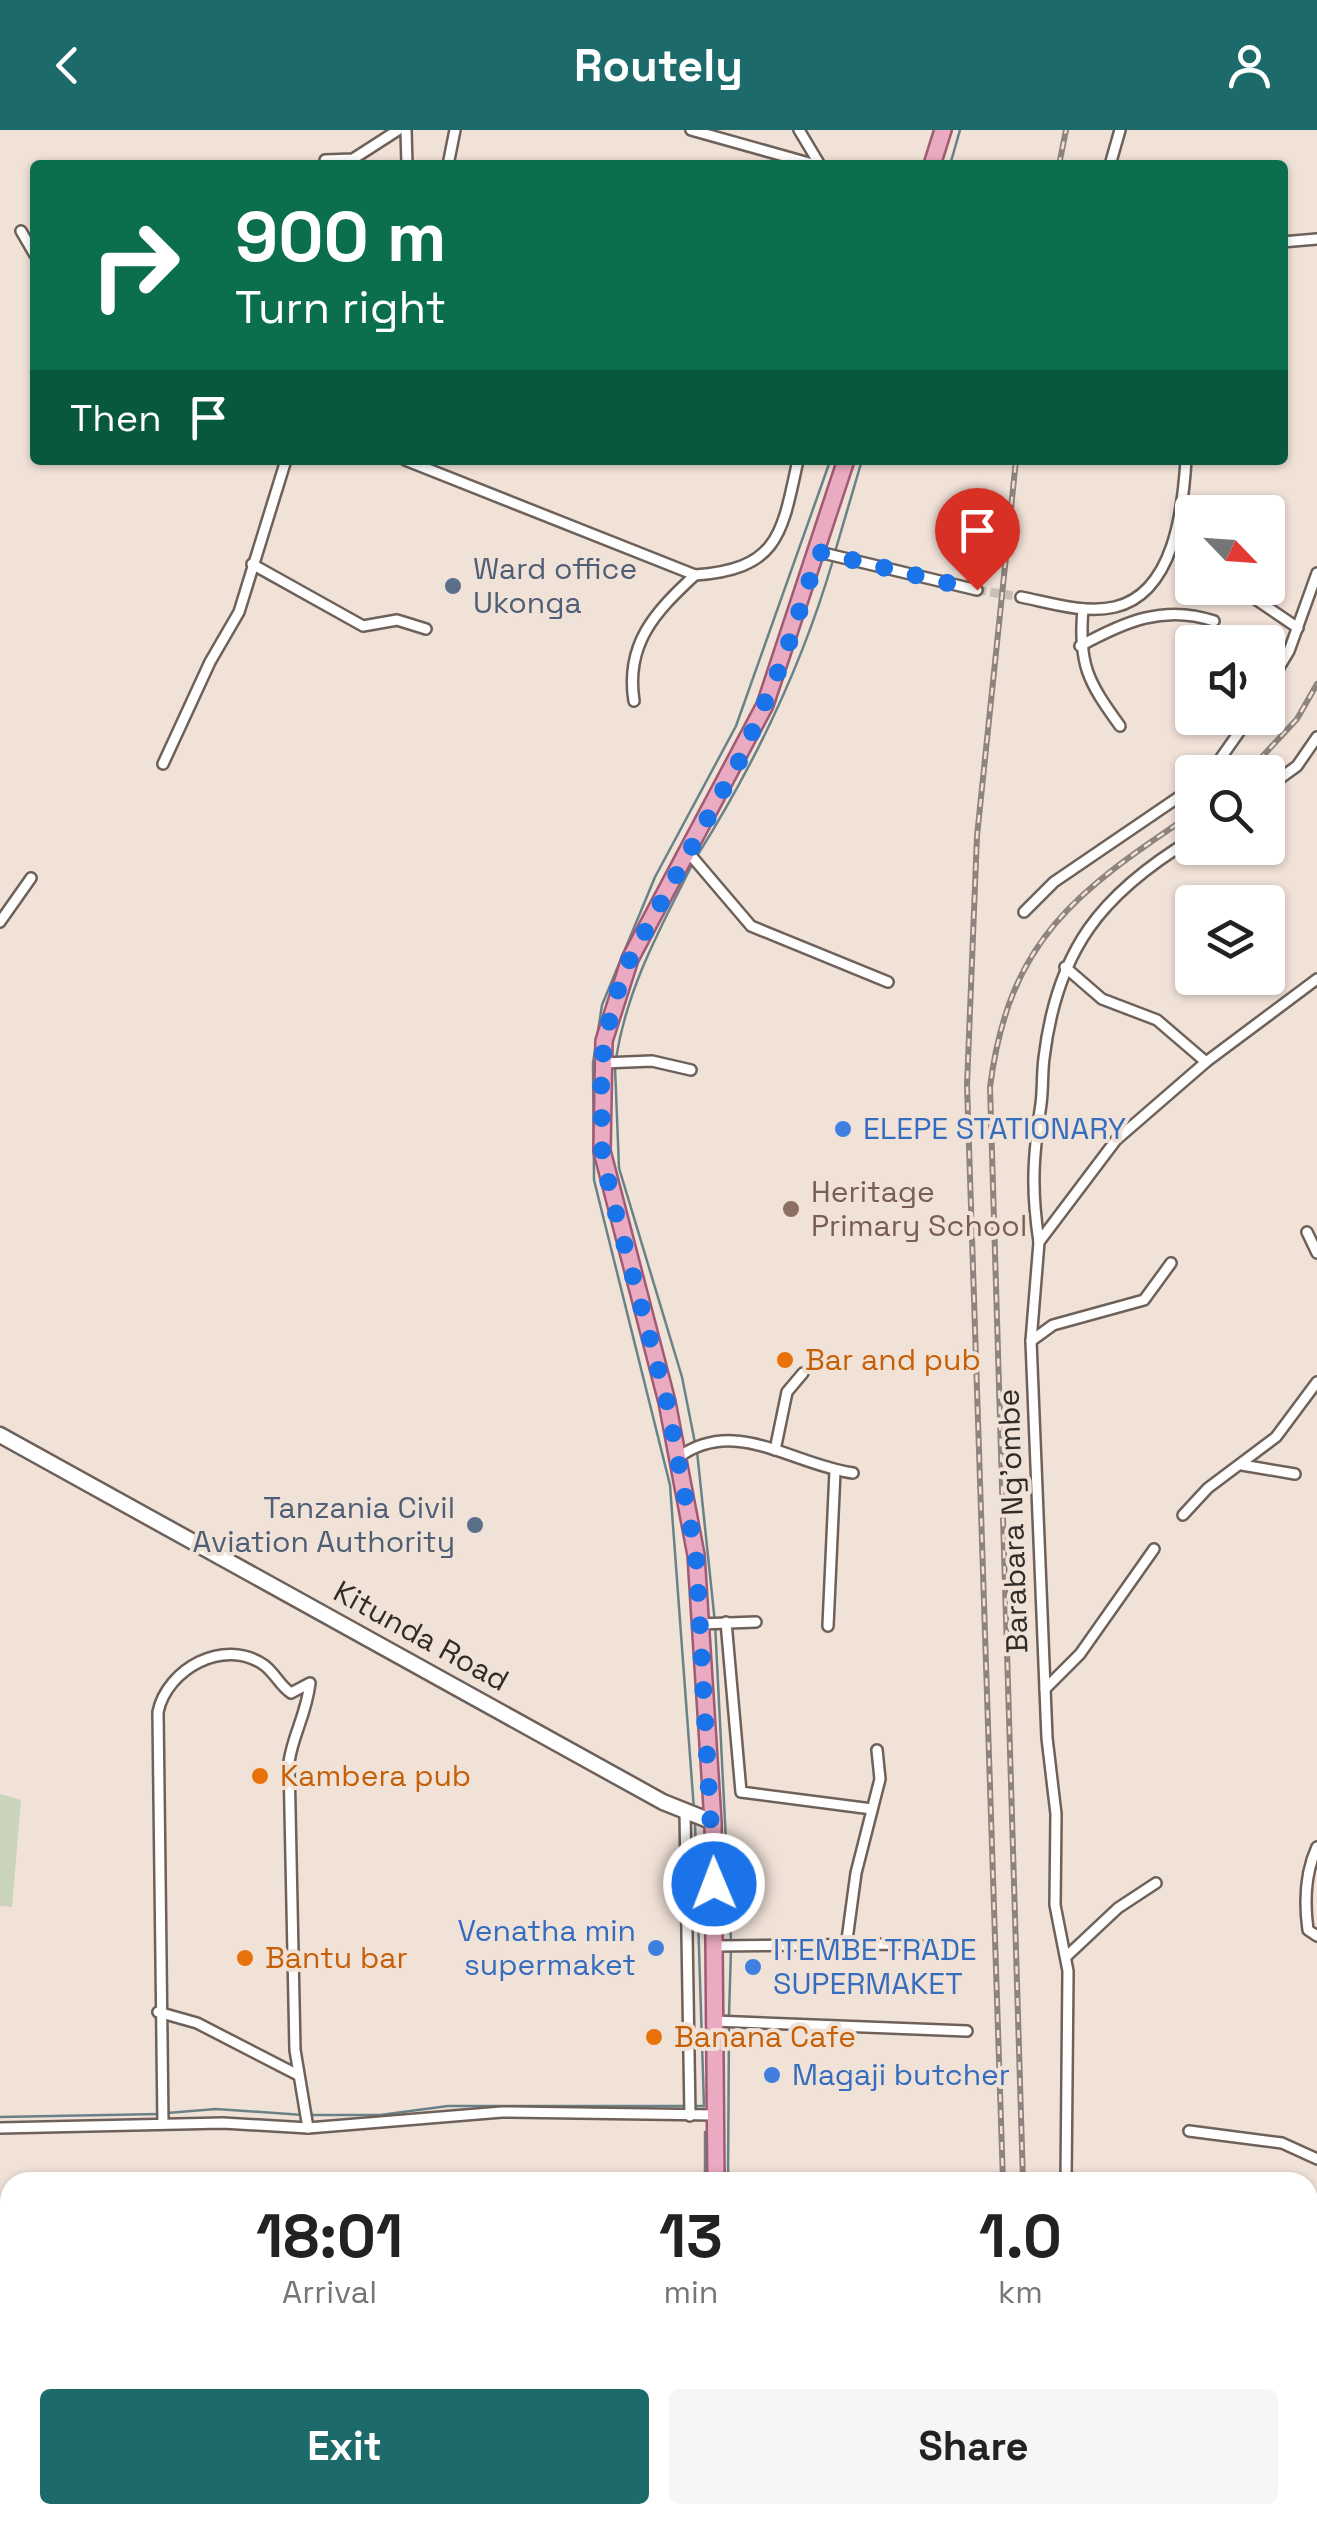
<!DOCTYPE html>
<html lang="en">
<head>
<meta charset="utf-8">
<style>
	:root { --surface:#fff; --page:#f6f6f6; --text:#222; --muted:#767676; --accent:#1d6a6a }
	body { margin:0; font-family:"Space Grotesk",sans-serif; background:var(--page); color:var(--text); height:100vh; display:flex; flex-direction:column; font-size:38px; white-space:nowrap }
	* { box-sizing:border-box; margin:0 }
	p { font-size:32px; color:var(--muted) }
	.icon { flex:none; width:55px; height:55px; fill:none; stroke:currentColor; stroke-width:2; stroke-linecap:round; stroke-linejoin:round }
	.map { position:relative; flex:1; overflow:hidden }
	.sheet { position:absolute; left:0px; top:2042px; width:1318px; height:352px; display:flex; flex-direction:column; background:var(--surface); border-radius:30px 30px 0 0; box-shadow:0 2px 8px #0004 }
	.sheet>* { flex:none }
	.hud { position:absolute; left:30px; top:30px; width:1258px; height:305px; border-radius:10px; box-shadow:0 2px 8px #0004; background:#0b6e4f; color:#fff; overflow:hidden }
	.needle { width:65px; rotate:115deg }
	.tools { position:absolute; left:1175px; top:365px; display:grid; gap:20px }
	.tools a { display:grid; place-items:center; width:110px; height:110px; border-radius:10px; background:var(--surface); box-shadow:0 2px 8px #0004; font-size:50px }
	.pin { position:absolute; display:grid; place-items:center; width:85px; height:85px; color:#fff; margin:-102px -42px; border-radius:50% 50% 50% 0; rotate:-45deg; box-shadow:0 0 10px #0007 }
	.pin .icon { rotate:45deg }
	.me { position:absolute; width:110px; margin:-55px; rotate:359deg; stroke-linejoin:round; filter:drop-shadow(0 0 8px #0008) }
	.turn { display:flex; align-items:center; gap:35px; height:210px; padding:0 40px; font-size:45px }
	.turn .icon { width:130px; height:130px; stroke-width:2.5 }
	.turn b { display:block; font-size:70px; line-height:85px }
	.then { display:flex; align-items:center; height:95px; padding:0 40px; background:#0003; gap:20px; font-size:38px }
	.eta { display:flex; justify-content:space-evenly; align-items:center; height:170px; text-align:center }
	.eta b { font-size:60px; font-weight:600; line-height:70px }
	.button { display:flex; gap:20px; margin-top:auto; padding:20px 40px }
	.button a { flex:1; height:115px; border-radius:10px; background:var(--accent); color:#fff; font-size:40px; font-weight:600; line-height:115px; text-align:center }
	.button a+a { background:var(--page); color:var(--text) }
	header { display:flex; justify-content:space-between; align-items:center; height:130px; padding:0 40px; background:var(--accent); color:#fff; font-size:45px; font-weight:600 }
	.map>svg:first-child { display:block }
</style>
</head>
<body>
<header><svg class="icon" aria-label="back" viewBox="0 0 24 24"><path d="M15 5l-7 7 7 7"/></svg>Routely<svg class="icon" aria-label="person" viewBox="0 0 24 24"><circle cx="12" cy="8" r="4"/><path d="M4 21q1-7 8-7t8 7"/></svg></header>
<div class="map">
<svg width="1317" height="2393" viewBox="0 0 1317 2393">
	<rect width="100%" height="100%" fill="#f1e2d8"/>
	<polygon fill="#cad4ba" points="0,1664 21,1670 12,1777 0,1776"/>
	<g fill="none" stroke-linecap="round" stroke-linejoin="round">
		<g stroke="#698287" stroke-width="2.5">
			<polyline points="950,35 960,0"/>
			<polyline points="835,422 862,330"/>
			<path d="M697,726c57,-91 106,-193 136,-296"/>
			<path d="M616,929c11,-72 45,-132 77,-196"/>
			<polyline points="615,937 619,1038 682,1247 695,1313"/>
			<polyline points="697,1321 715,1493 731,1811"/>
			<polyline points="694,1680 670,1355 594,1050 593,933 602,875 655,747 736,596 829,334"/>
			<polyline points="695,1693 704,1976 695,1976"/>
			<polyline points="729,1886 731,1819"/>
			<polyline points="167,1983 216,1979 303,1985"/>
			<polyline points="311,1985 380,1985 448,1976 687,1976"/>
			<polyline points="0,1987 159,1984"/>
			<polyline points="705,2002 705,2052"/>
			<polyline points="728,2052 729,1894"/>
			<polyline points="711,2385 711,2393"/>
			<polyline points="740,2385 740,2393"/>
		</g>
		<polyline stroke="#cbbeb5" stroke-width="9" stroke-dasharray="9 4.5" stroke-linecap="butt" points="977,460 1021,467"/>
		<defs>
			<g id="street">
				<polyline points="406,0 407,35"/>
				<polyline points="691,0 816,35"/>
				<polyline points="799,0 820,35"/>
				<polyline points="325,30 353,29 398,0"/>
				<polyline points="448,35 455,0"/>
				<polyline points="1110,35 1120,0"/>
				<polyline points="21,101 35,125"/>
				<polyline points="1282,112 1317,109"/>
				<path d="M405,330l290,115c84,-6 87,-41 103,-115"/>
				<polyline points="1177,402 1192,417"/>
				<polyline points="819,422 977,460"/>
				<polyline points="252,434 363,496 397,490 426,499"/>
				<polyline points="1239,458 1298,498"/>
				<path d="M1021,467c30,6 64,17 94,10 59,-14 68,-98 71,-147"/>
				<path d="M1083,479c-5,55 5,73 37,117"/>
				<path d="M1080,516c44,-24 84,-42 134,-25"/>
				<polyline points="1268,556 1289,521 1317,443"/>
				<path d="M634,571c-9,-57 21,-89 61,-126"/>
				<polyline points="163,634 210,532 239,482 286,330"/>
				<polyline points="1211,642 1249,588"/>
				<polyline points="1268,657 1297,636 1317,607"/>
				<polyline points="688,722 751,796 888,852"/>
				<polyline points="1024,782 1054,752 1192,658"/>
				<polyline points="0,792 31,748"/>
				<polyline points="1065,837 1102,869 1157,890 1206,932"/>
				<polyline points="603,933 652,931 691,940"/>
				<polyline points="1307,1102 1317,1123"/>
				<path d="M1039,1112c-8,-53 -6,-85 2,-138 2,-15 1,-31 3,-46 13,-108 57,-164 148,-219"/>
				<polyline points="1031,1211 1053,1195 1144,1170 1171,1133"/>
				<polyline points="775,1320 787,1262 803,1243"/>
				<path d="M679,1327c57,-41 114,8 174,16"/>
				<polyline points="1242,1335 1295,1344"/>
				<polyline points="1183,1385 1208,1358 1276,1307 1317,1252"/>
				<polyline points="726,1492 741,1662 872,1679"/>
				<polyline points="700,1494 756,1492"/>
				<polyline points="828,1496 835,1341"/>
				<polyline points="1045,1559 1080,1524 1154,1419"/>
				<polyline points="685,1681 690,1986"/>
				<path d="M1317,1717c-12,26 -13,54 -9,83l9,6"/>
				<polyline points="714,1816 898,1814 964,1821"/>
				<polyline points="846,1817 856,1743 880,1649 877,1620"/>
				<polyline points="1068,1825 1118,1778 1156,1753"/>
				<polyline points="158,1882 197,1893 298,1945"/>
				<polyline points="714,1891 967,1901"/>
				<path d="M163,1994l-5,-412c9,-43 66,-75 106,-47 11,8 16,21 27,28l19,-10c-4,33 -17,51 -21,79l6,288 13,78"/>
				<polyline points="0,1998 223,1993 308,1998 502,1982 715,1985"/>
				<polyline points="1189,2001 1282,2013 1317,2029"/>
				<polyline points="1066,2052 1068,1841 1055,1775 1056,1684 1047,1608 1031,1211 1039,1112 1116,1010 1206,932 1317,849"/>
				<polyline points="1073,2385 1075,2393"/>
			</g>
			<g id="secondary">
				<polyline points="0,1305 663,1672 713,1692"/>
				<polyline points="1308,2262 1317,2256"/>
				<polyline points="1155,2393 1164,2385"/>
				<polyline points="1251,2393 1254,2385"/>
			</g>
			<g id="primary">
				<polyline points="932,35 943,0"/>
				<polyline points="716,2052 713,1692 696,1425 667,1272 602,1021 604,911 630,829 765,575 846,330"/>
				<polyline points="726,2385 727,2393"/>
			</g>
		</defs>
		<use href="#street" stroke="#6e6159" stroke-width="14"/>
		<use href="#secondary" stroke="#6e6159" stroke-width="19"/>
		<use href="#primary" stroke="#a05a72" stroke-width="20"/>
		<use href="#street" stroke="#fff" stroke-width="9"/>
		<use href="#secondary" stroke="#fff" stroke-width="14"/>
		<use href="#primary" stroke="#eaaac2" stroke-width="15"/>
		<defs>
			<g id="rail">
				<polyline points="1059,35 1066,0"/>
				<polyline points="1248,642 1297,589 1317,554"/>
				<polyline points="1003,2052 967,955 977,706 1016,330"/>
				<path d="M1023,2052l-33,-1095c19,-148 87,-196 202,-273"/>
				<polyline points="1014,2385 1014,2393"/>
				<polyline points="1034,2385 1034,2393"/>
			</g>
		</defs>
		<use href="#rail" stroke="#8e837d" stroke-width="6"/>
		<use href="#rail" stroke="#f1e2d8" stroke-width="2.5" stroke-dasharray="8" stroke-linecap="butt"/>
	</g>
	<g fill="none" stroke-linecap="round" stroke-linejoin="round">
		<polyline stroke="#1a73e8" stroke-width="18" stroke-dasharray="0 32.4" points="714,1754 696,1425 667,1272 611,1065 602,1021 601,934 613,873 630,829 742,626 784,528 819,422 977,460"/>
	</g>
	<g fill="#5c6f8a" stroke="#f1e2d8" stroke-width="4">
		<circle cx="453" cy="456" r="10"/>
		<circle cx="475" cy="1395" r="10"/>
	</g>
	<g fill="#3f7fe0" stroke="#f1e2d8" stroke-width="4">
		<circle cx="843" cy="999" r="10"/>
		<circle cx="656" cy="1818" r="10"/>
		<circle cx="753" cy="1837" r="10"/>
		<circle cx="772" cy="1945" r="10"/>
	</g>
	<circle fill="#8d6e63" stroke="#f1e2d8" stroke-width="4" cx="791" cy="1079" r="10"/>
	<g fill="#e8710a" stroke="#f1e2d8" stroke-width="4">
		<circle cx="785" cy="1230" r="10"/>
		<circle cx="260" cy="1646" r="10"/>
		<circle cx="245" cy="1828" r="10"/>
		<circle cx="654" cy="1907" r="10"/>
	</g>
	<g text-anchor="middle" stroke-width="8" stroke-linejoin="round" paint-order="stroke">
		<g font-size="30" fill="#4e5e75" stroke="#f1e2d8" text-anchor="start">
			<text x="473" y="449">Ward office<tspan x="473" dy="34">Ukonga</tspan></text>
			<text x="455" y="1388" text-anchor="end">Tanzania Civil<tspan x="455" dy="34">Aviation Authority</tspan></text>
		</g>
		<g font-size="30" fill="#366cbe" stroke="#f1e2d8" text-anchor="start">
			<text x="863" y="1009">ELEPE STATIONARY</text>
			<text x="636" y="1811" text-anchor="end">Venatha min<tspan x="636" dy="34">supermaket</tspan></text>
			<text x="773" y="1830">ITEMBE TRADE<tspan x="773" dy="34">SUPERMAKET</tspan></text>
			<text x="792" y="1955">Magaji butcher</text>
		</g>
		<g font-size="30" fill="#785e54" stroke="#f1e2d8" text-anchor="start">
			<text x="811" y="1072">Heritage<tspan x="811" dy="34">Primary School</tspan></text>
		</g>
		<g font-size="30" fill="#c56008" stroke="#f1e2d8" text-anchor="start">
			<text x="805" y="1240">Bar and pub</text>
			<text x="280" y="1656">Kambera pub</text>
			<text x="265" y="1838">Bantu bar</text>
			<text x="674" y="1917">Banana Cafe</text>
		</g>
		<g font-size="30" fill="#322c29" stroke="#f1e2d8">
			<text transform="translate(1013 1391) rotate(-92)" y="10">Barabara Ng'ombe</text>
			<text transform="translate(421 1506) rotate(29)" y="10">Kitunda Road</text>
		</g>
	</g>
</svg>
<div class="tools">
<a><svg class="needle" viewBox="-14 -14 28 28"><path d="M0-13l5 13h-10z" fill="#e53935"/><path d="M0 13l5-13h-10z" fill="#767676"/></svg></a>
<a><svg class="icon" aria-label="sound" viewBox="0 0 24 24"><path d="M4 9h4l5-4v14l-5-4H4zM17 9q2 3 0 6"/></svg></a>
<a><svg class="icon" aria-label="search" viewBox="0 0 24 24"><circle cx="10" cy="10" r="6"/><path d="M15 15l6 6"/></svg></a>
<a><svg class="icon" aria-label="layers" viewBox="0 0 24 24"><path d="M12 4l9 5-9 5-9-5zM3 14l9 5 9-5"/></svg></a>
</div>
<div class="pin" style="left:977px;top:460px;background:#d93025"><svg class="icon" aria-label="arrive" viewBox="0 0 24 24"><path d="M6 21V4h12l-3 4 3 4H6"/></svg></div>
<svg class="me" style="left:714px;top:1754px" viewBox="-20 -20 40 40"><circle r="17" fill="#1a73e8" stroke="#fff" stroke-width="3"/><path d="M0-11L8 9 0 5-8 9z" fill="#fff"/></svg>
<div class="hud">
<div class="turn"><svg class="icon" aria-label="right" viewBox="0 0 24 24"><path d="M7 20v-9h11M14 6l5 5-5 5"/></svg><div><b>900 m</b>Turn right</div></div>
<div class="then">Then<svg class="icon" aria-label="arrive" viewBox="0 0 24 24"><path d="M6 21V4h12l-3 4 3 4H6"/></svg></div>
</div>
<section class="sheet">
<div class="eta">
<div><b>18:01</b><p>Arrival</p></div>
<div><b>13</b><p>min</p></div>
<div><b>1.0</b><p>km</p></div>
</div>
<div class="button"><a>Exit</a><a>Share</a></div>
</section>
</div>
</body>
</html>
